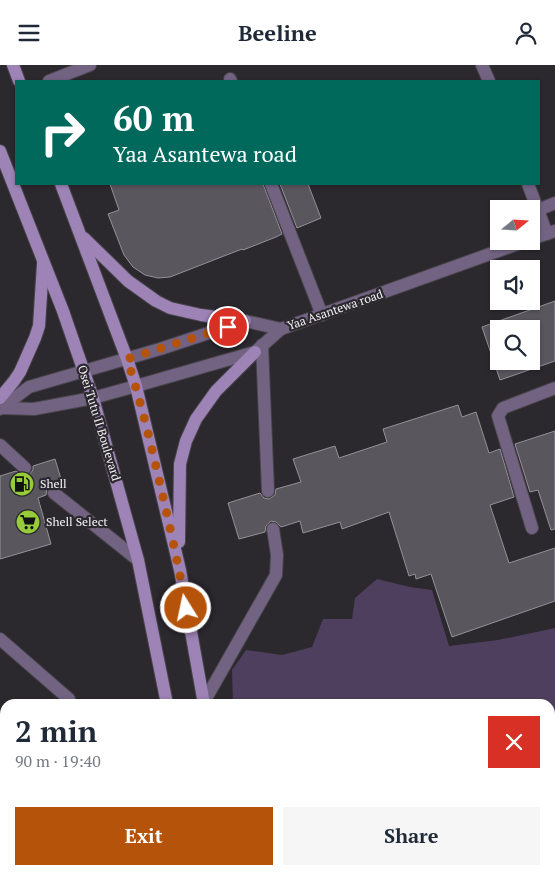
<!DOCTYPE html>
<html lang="en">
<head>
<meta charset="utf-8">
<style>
	:root { --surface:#fff; --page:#f6f6f7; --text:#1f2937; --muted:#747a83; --accent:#b45309 }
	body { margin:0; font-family:"PT Serif",serif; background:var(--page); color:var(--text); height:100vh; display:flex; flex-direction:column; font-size:19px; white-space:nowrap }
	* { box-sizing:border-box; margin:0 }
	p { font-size:16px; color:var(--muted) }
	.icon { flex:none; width:28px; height:28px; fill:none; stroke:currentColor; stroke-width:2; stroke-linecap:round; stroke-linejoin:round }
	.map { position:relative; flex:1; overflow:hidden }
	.side { position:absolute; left:0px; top:634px; width:555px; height:176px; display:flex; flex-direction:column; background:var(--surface); border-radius:15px 15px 0 0; box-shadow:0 1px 4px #0004 }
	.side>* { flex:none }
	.hud { position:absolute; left:15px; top:15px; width:525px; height:105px; border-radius:0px; box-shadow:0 1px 4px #0004; background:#00695c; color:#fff; overflow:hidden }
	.needle { width:32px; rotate:72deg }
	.controls { position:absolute; left:490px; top:135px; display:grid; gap:10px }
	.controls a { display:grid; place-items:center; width:50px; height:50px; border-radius:0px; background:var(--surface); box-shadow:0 1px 4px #0004; font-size:25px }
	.pin { position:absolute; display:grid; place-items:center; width:42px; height:42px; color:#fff; margin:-21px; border:2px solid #fff; border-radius:50%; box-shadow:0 1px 5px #0007 }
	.me { position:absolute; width:55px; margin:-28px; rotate:350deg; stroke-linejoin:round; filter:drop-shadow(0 0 4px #0008) }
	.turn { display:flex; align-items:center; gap:18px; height:105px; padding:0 15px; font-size:22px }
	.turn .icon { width:65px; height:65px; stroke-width:2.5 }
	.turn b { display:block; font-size:35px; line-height:42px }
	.round { display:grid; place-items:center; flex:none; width:52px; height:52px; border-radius:0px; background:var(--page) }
	.headline { display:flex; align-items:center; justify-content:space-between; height:85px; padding:0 15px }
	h1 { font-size:30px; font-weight:800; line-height:38px }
	.button { display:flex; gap:10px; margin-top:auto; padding:10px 15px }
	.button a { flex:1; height:58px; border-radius:0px; background:var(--accent); color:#fff; font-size:20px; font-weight:800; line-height:58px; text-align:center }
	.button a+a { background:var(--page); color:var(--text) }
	header { display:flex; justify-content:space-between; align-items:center; height:65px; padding:0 15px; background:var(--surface); font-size:22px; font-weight:800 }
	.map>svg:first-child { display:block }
</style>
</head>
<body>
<header><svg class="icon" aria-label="menu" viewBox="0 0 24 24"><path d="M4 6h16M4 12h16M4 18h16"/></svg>Beeline<svg class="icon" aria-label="person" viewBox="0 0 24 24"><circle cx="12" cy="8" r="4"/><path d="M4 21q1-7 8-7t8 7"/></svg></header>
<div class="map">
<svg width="555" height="809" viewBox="0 0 555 809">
	<rect width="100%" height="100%" fill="#2b282e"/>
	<polygon fill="#4f3f5e" points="377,514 410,522 432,525 449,581 498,575 555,563 555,809 269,809 268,805 550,805 550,639 233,639 232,605 246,585 282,590 312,582 323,554 352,554 355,533"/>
	<g fill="#5a565e" stroke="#959199" fill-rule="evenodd">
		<polygon points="110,119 263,119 282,169 276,172 243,185 242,184 170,212 158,213 145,210 133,202 124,190 108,149 119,145"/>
		<polygon points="280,119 308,119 321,153 297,163"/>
		<path d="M555,236v60l-55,19 -18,-53zM499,264h32v32h-32z"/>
		<polygon points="458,340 462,352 476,347 489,388 500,384 514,432 490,440 509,498 555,483 555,536 452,572 431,509 416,514 415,509 409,511 389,447 342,464 340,457 303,468 300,456 281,462 276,457 271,456 266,461 265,467 239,474 228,438 260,428 264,433 269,434 275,430 276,424 301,417 293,394 335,381 339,393 387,377 383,364"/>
		<polygon points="555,366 555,464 551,465 538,425 530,427 515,379"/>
		<polygon points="55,394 64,424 63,425 56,420 52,420 47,423 46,430 38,433 51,479 0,494 0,411 16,406 23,411 28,411 33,405 33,401"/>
	</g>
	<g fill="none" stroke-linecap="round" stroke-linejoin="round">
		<defs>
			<g id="service">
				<polyline points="230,14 231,16"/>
				<polyline points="49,16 90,0"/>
				<polyline points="271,119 322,250"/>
				<polyline points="538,145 555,138"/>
				<polyline points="262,280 268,426"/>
				<polyline points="0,380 25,403"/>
				<polyline points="54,428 138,495"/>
				<polyline points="532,463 498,351 503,343 555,323"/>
				<polyline points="0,574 69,634"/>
				<polyline points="204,637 276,510 277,490 273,464"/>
			</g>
			<g id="minor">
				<polyline points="482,0 489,16"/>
				<polyline points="528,119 547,169"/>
				<polyline points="0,747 5,761"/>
				<polyline points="21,805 22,809"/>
			</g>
			<g id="tertiary">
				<polyline points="531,174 555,166"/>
				<polyline points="2,343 34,344 93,333 136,321 255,287 281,264"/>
				<polyline points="0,344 29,322 160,284 245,256 281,264 526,176"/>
			</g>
			<g id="secondary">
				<polyline points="13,0 19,16"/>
				<polyline points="0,86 63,246 93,333 138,495 167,639"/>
				<polyline points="61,119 127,294 136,321 180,505 204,639"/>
				<polyline points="84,173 128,216 156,236 170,243 201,250 245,256"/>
				<polyline points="0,333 14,316 20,307 35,273 39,261 43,199"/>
				<polyline points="179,477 180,399 186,376 196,354 216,326 255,287"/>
				<polyline points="200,805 201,809"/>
				<polyline points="242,805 243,809"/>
			</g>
		</defs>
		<use href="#service" stroke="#47444a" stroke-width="14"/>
		<use href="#minor" stroke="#47444a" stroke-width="14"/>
		<use href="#tertiary" stroke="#47444a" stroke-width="14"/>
		<use href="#secondary" stroke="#47444a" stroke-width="14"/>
		<use href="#service" stroke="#736383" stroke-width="12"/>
		<use href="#minor" stroke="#736383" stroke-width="12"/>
		<use href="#tertiary" stroke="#736383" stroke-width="12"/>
		<use href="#secondary" stroke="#9d83b6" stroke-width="12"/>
	</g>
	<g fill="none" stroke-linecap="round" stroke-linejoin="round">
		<path stroke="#b45309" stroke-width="9" stroke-dasharray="0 16.2" d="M186,543c-7,-41 -16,-80 -25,-120 -10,-43 -20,-87 -34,-129l101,-32"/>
	</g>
	<defs>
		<symbol id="fuel-disc" viewBox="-11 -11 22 22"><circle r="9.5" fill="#96cc39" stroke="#2b282e"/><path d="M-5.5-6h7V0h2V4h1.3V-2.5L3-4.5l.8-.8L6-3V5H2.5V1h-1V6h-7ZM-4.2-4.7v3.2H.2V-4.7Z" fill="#111"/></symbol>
		<symbol id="supermarket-disc" viewBox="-11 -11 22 22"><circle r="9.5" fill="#96cc39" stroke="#2b282e"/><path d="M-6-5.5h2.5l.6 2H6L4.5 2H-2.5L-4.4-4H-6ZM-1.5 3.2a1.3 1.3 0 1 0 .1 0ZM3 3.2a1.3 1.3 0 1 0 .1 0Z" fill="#111"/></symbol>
	</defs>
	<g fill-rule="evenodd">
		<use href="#fuel-disc" x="8" y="405" width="28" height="28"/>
		<use href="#supermarket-disc" x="14" y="443" width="28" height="28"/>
	</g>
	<g text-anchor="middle" stroke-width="4.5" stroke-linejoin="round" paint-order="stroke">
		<g font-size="12" fill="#f4f2f7" stroke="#2b282e">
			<text transform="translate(335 245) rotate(-19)" y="4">Yaa Asantewa road</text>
			<text transform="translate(99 358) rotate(73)" y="4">Osei Tutu II Boulevard</text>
		</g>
		<g font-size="12" fill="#f4f2f7" stroke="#2b282e" text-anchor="start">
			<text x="40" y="423">Shell</text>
			<text x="46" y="461">Shell Select</text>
		</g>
	</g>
</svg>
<div class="controls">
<a><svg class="needle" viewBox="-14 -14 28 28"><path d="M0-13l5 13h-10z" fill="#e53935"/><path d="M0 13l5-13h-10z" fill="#747a83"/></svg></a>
<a><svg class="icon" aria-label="sound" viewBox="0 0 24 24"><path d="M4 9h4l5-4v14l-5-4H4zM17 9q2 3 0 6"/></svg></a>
<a><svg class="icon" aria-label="search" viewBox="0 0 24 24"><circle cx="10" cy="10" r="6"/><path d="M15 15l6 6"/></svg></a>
</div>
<div class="pin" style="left:228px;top:262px;background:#d93025"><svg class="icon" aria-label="arrive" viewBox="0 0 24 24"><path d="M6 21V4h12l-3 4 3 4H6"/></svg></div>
<svg class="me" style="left:186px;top:543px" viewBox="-20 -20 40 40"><circle r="17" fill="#b45309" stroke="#fff" stroke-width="3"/><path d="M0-11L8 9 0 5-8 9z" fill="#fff"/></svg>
<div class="hud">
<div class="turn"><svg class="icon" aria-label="right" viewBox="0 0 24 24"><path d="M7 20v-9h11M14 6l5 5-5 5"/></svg><div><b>60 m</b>Yaa Asantewa road</div></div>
</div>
<section class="side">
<div class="headline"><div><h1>2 min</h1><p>90 m · 19:40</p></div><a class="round" style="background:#d93025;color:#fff"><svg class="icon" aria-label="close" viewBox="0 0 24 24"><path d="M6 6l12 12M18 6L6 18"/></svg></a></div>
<div class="button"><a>Exit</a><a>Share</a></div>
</section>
</div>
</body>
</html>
